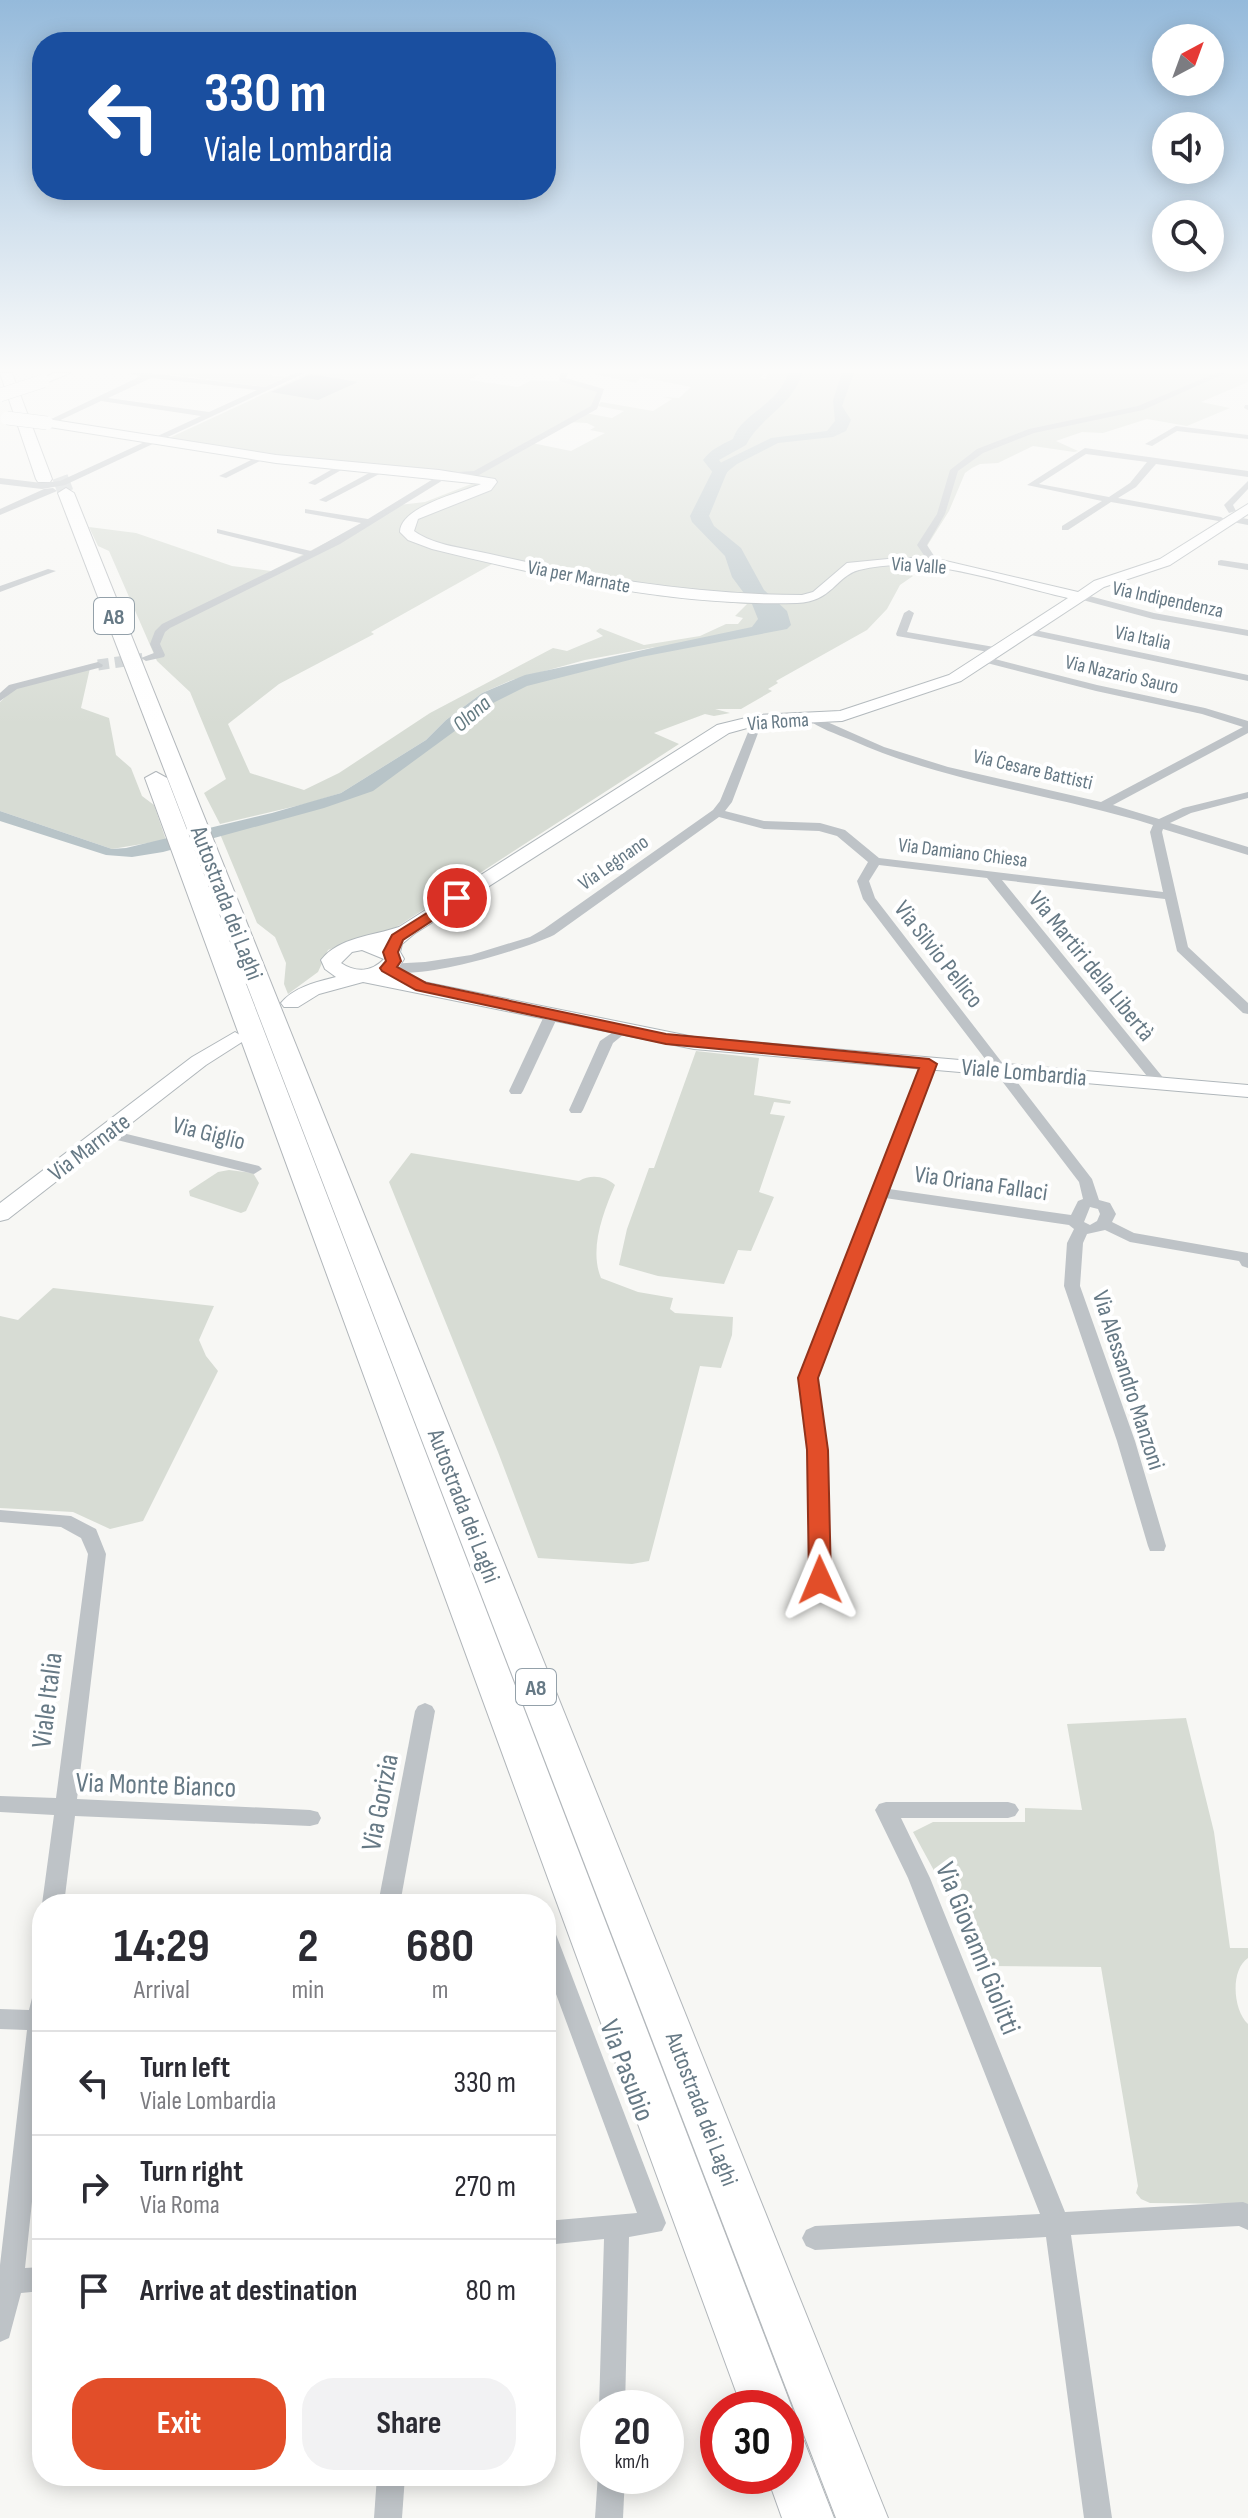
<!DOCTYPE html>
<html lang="en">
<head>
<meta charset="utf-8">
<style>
	:root { --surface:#fff; --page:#f2f2f3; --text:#2b2b33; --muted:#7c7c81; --line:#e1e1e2; --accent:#e24e29 }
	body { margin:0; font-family:"Sofia Sans Condensed",sans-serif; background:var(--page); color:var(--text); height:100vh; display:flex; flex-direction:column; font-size:30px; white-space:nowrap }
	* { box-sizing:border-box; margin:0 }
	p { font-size:26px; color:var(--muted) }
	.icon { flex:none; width:44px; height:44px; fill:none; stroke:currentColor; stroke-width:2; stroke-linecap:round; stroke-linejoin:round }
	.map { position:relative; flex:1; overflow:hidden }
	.panel { position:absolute; left:32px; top:1894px; width:524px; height:592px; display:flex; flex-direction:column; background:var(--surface); border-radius:32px; box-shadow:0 4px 20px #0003 }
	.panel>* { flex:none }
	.hud { position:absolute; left:32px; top:32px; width:524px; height:168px; border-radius:32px; box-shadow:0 4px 20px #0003; background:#1a4fa0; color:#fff; overflow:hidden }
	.needle { width:52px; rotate:41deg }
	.fabs { position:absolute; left:1152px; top:24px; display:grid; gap:16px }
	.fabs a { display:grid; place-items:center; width:72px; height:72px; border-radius:50%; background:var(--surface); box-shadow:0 4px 20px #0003; font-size:40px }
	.speed { position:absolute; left:580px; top:2390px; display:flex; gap:16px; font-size:40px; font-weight:700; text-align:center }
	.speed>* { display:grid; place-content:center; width:104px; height:104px; border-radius:50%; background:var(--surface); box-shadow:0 4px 20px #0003; line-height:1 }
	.speed small { font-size:20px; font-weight:400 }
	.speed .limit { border:12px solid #d22; background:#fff; color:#111 }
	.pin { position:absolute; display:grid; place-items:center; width:68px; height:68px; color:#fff; margin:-34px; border:4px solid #fff; border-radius:50%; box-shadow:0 2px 8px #0007 }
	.me { position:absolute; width:88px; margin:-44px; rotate:359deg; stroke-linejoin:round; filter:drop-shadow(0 0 6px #0008) }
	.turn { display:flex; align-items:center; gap:28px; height:168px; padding:0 40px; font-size:36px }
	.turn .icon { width:104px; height:104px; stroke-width:2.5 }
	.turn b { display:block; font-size:56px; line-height:68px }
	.eta { display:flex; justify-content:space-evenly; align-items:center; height:136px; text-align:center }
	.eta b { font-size:48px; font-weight:700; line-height:56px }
	.button { display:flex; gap:16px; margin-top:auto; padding:16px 40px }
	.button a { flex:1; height:92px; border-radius:32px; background:var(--accent); color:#fff; font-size:32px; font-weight:700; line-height:92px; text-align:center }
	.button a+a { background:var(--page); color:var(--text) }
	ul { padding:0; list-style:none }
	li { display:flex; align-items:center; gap:24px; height:104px; padding:0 40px; border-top:2px solid var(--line) }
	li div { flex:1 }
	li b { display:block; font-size:30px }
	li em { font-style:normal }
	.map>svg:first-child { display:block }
</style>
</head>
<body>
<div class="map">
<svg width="1248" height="2518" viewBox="0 0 1248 2518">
	<rect width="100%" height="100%" fill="#f7f7f4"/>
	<g fill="#d7dcd4" fill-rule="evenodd">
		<polygon points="161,373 257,373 285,377 265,387"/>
		<path d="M309,373h173l-13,7 49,7 14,-7 34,2 35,9v7l-16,15 27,5 12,-7 -26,-5 3,-4 52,9 19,-12 -9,-2 16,1 12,-11 -50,-10 -5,6 -47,-10h175l-3,5 4,1 4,-6h479v9l-47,20 29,6 -43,18 -40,-7 -44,14 -21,-1 -26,9 22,10 -4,1 -41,-6 -35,17 -18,1 -8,4 -7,5 -16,38 -22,35 5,12 12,8 -35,8 4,2 -13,9 -13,24 -20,21 -91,51 2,2 -10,6 4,2 -31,18h-26l15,4 -16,3 -9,-2 -51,19 25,11 -287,186c-22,7 -42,11 -64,20l-10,22 -30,22 -4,-10 2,-21 -11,-26 -18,-14 -37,-89 142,-43 136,-99 157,-45 -70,13 -73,20 -30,13 -36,27 -20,20 -85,53 -32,10 -89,21 -16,-31 22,-14 -36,-87 -33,-31 -48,-110 -11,-5 -9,-19 47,6 96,33 39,5 128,-66 26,-3 59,-23 -167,-17 -150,-23zM568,422l19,1 8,4 -5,3 15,3 -34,18 -39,-8zM494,563l165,31 -3,2 91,8 -12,12 8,2 -5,6h-12l-26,12 -56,9 -44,-17 -4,3 7,5 -36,15 -14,-3 -123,65 -91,60 -35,17 -54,-17 -22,-49 51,-40 95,-50 -3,-2z"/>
		<polygon points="90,668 81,708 109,718 116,755 131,768 142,796 154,805 166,840 112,849 0,811 0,702 16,687"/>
		<polygon points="696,1051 759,1058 754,1095 791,1101 790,1104 774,1102 770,1114 785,1116 759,1192 774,1197 751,1251 738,1250 724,1284 658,1276 619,1265 627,1229 649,1168 654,1168"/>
		<path d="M411,1153l168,28c12,-7 26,-5 36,4 -12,28 -26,64 -14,93l37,14 35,6 -3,11 5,4 58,4 -1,18 -11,33 -21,-2 -51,195 -17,3 -94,-6 -40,-106 -109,-270z"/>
		<polygon points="229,1170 253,1173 259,1183 246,1211 241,1213 190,1196 189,1191 218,1172"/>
		<polygon points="53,1288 214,1306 199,1340 206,1356 218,1371 143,1521 110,1529 73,1512 0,1508 0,1316 18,1320"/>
		<path d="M1186,1718l28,114 16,116h18v10c-18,12 -15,52 0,66v180l-98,-1 -9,-4 -5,-6 2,-7 -37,-219 -115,-1 -73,-134 20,-10h92v-14l57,2 -15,-86z"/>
	</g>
	<polygon fill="#b8c4c8" points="842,373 854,373 842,406 851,420 846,431 833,437 778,443 737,464 727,472 709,516 714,526 741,548 764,590 787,611 791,625 787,629 641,657 527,686 493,703 373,791 324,808 163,852 132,857 106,855 0,821 0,811 112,849 126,848 272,813 341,793 426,740 446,720 482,693 525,675 752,627 758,619 752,604 732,577 725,556 692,522 690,516 713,470 722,462 771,438 827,431 835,421 833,400"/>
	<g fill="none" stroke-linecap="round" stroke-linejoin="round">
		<path fill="#b8c4c8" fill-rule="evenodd" d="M788,373h14c-9,33 -42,44 -56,72l-27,15 9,11 -2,3h-12l-11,-14c8,-11 18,-15 30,-21 8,-26 45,-33 55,-66z"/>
	</g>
	<polygon fill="#a7b0b6" points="311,374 328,377 358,382 318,400 271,392"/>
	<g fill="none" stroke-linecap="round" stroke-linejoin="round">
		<polyline stroke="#ccd1d3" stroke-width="11" stroke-dasharray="11 6" stroke-linecap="butt" points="98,665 146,658"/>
		<polyline stroke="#ccd1d3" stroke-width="16" stroke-dasharray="16 8" stroke-linecap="butt" points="60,477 66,493"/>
		<defs>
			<g id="secondary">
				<polygon points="54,373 70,373 43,384 37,381"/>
				<path d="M47,419l229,36 163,15 56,9 2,3 -6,8 -73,29 -4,12c21,15 51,17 76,23 103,24 206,41 312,41l11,-3 34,-29 51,-5h35l145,34 16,-11 66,-22 88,-55v10l-78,51 -66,22 -143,94 -119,40 -84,4 -29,8 -315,201 -12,10 -2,8 4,7 -7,11 -8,5 305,62 554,48v12l-554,-48 -331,-67 -44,12 -21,13h-14l-3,-4c13,-16 35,-21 55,-26l-11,-8 -4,-9c18,-23 52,-24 78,-33l318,-202 41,-10 82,-4 109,-36 119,-77c-66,-15 -142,-45 -209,-28 -23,6 -27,32 -62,33 -123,4 -246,-25 -365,-54l-24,-9 -8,-8c0,-25 59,-39 81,-48l-205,-21 -233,-37v-6zM362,950l22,9c-12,13 -28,14 -43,4l11,-11z"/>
				<polygon points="235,1032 245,1038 242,1042 206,1065 8,1219 0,1221 0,1203 192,1057"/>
			</g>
			<g id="highway">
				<polygon points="0,373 12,373 52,479 50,482 38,482 36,479"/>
				<polygon points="66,488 74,493 888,2518 836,2518 58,493"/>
				<polygon points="156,772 167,778 792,2408 786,2423 786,2408 742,2408 145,778"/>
				<polygon points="786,2433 804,2441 834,2518 782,2518 767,2476 786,2476"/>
			</g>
		</defs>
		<use href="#secondary" stroke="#b0b7bb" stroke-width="2"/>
		<use href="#highway" stroke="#b1b6ba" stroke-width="2"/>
		<g fill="#bec3c7" fill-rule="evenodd">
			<path d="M127,373h23l115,14 30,-14h10l-240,112 -23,4 -42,-5v-6l42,5 18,-2 141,-65 -100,-15 -51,24 -7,-2 98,-47zM151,378l106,12 -48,22 -101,-14z"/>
			<polygon points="560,373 568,373 566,378 569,379 604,389 597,409 479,475 448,477 340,544 170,628 165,632 160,644 165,655 164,657 146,661 141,658 154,653 150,644 155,631 162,624 304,555 217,533 217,529 311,551 361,523 305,513 305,509 368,519 443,473 474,471 591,406 597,392 559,381"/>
			<polygon points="1216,373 1226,373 1143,410 1034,433 983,453 958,471 945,514 927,545 938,562 936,564 930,564 917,545 937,514 950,470 977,449 1029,429 1138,406"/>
			<polygon points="1245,405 1248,405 1248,410 1244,408"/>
			<polygon points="1176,426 1248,435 1248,439 1177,431 1152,446 1145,444"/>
			<path d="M1085,448l163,23v6l-92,-13 -20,23 -18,11 103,19 5,3 -2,2 -113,-20 -43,28h-6v-4l40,-25 -75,-16zM1086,454l61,8 -17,21 -21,14 -70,-13z"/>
			<polygon points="261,455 268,457 226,478 219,476"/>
			<polygon points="343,463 350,465 315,485 308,483"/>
			<polygon points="382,466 386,469 385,471 326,502 319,500"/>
			<polygon points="1248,481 1248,489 1233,505 1236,511 1229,513 1224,505"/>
			<polygon points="44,489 53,488 57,491 0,515 0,509"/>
			<polygon points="1230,516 1248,519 1248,525 1227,521 1227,517"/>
			<polygon points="1221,560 1248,564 1248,570 1218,565 1218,561"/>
			<polygon points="48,569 56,571 0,592 0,586"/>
			<polygon points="1082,594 1154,613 1248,630 1248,636 1153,619 1079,599 1079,595"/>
			<polygon points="909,610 914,613 907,632 1000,648 1005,651 1000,654 897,636 896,634 904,613"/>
			<polygon points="1030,629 1248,675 1248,681 1026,634 1026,630"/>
			<path d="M987,657l110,28 108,23 43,13v12l-135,72 46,14 24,-11 65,-16v6l-57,15 -21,10 78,24v8l-85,-26 -1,3 26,115 60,56v11l-5,-1 -66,-62 -12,-52 -163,-19 163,200 2,3 -2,3h-10l-168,-208 -108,-13 -10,16 6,17 217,281 7,21 11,3 6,11 -4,8 22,11 114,20v15l-6,-2 -3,-5 -109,-19 -25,-12 -18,4 -4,9 -3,43 55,155 31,105 -2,5h-14l-2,-5 -31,-105 -53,-155 3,-43 7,-14 -5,-4 -184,-27 -68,180 9,72 4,130 -3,5h-14l-3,-5 -2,-130 -9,-72 125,-317 5,-1 7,4 -47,125 182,26 7,-14 5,-2 -4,-17 -216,-283 -6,-18 11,-19 -31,-26 -18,-5 -55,-2 -45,-12 -165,118c-29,14 -147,51 -173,33l7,-4 37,-2 46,-7 59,-18 14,-8 169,-119 7,-9 33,-81 5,-3 5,3 -31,82 -7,9 39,10 56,2 25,7 34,28 284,34 -13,-60 3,-7c-100,-31 -206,-42 -302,-85 -15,-6 -32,-12 -44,-21l9,-2 68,30 64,20 153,35 142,-75 -41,-13 -106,-23 -113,-29v-4zM1090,1207l8,2 2,5 -3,7 -7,4 -6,-3z"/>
			<polygon points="98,662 103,665 102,667 17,689 0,701 0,693 9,685"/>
			<polygon points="552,1010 559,1014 523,1091 521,1094 511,1094 509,1091 545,1014"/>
			<polygon points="622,1026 629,1030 613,1043 583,1110 581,1113 571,1113 569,1110 600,1041"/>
			<polygon points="106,1129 259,1166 262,1169 254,1174 101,1136 99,1133 101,1130"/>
			<polygon points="0,1510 71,1516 96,1529 106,1554 77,1799 310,1810 318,1812 321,1818 318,1824 310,1826 75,1816 64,1904 42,1904 54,1815 0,1812 0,1796 56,1798 88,1554 81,1538 61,1527 0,1522"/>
			<polygon points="425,1703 432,1706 435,1711 400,1904 378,1904 415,1711 418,1706"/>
			<polygon points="886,1802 1008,1802 1015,1804 1019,1810 1015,1816 1008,1818 901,1818 930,1878 1065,2212 1243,2202 1248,2204 1248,2230 1239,2226 1071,2235 1112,2518 1084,2518 1046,2237 815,2250 806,2246 802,2238 806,2230 815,2226 1040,2214 908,1878 875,1810 879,1804"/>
			<polygon points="546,1928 554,1930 557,1937 666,2223 662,2231 629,2237 625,2408 599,2408 604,2239 546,2245 546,2221 637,2213 546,1967"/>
			<polygon points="42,1987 42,2107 25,2268 42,2267 42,2291 21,2293 9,2338 0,2342 0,2265 27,2030 0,2029 0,2009 29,2010 34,1990"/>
			<polygon points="598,2474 625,2476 623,2518 595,2518"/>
			<polygon points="377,2476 405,2476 402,2518 374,2518"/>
		</g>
		<use href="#secondary" fill="#fff" fill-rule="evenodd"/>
		<use href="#highway" fill="#fff" fill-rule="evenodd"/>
		<defs>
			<g id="secondary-bridge">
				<polyline points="0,395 43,381"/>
				<polyline points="7,418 47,423"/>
			</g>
		</defs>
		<use href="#secondary-bridge" stroke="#b0b7bb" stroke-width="14" stroke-linecap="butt"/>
		<use href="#secondary-bridge" stroke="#fff" stroke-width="13"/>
	</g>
	<linearGradient id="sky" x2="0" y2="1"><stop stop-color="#95badb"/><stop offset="0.51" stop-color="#fbfbfa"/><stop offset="1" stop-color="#fbfbfa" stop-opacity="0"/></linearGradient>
	<rect width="1248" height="725" fill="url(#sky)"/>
	<polygon fill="#e24e29" stroke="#93331b" stroke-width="2" points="457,894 462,895 462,901 403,940 398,952 401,961 397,967 426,983 666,1034 929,1059 937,1064 818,1378 828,1450 831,1580 828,1585 813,1585 809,1580 807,1450 798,1378 919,1068 666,1044 416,990 382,971 380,968 386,961 383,952 392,935"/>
	<g text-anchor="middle" stroke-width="8" stroke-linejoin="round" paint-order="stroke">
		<g font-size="20" fill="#667985" stroke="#fff">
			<text transform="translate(919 565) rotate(4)" y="7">Via Valle</text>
			<text transform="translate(579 576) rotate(11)" y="7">Via per Marnate</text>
			<text transform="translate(1168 599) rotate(12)" y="7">Via Indipendenza</text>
			<text transform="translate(1143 637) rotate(12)" y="7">Via Italia</text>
			<text transform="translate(1122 674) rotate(13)" y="7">Via Nazario Sauro</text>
			<text transform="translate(778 721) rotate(-4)" y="7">Via Roma</text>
			<text transform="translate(1033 769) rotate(13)" y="7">Via Cesare Battisti</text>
			<text transform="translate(963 852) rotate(7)" y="7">Via Damiano Chiesa</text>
			<text transform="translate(613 862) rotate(-35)" y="7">Via Legnano</text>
		</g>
		<g fill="#fff" stroke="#94a1aa" stroke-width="2">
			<rect x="94" y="598" width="40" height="36" rx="6"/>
			<rect x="516" y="1669" width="40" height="36" rx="6"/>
		</g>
		<g font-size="22" font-weight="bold" fill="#667985">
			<text x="114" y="624">A8</text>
			<text x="536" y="1695">A8</text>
		</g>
		<g font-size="22" font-style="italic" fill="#637a81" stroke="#fff">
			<text transform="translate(471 713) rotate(-41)" y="8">Olona</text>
		</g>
		<g font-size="24" fill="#667985" stroke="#fff">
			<text transform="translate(227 903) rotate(69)" y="8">Autostrada dei Laghi</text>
			<text transform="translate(939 954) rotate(52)" y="8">Via Silvio Pellico</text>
			<text transform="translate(1092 966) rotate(51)" y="8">Via Martiri della Libertà</text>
			<text transform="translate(1024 1072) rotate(5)" y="8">Viale Lombardia</text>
			<text transform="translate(209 1133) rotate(14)" y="8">Via Giglio</text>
			<text transform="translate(89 1147) rotate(-37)" y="8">Via Marnate</text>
			<text transform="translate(981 1183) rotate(8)" y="8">Via Oriana Fallaci</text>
			<text transform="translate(1129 1380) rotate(72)" y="8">Via Alessandro Manzoni</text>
			<text transform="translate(464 1506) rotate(69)" y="8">Autostrada dei Laghi</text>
			<text transform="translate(702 2109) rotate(69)" y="8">Autostrada dei Laghi</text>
		</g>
		<g font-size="28" fill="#667985" stroke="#fff">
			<text transform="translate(46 1700) rotate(-83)" y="10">Viale Italia</text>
			<text transform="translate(156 1784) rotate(2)" y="10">Via Monte Bianco</text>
			<text transform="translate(379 1802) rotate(-79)" y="10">Via Gorizia</text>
			<text transform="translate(979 1948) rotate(68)" y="10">Via Giovanni Giolitti</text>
			<text transform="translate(628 2070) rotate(69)" y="10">Via Pasubio</text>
		</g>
	</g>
</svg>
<div class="fabs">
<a><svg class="needle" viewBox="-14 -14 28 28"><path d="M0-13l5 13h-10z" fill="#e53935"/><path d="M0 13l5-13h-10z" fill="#7c7c81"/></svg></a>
<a><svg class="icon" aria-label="sound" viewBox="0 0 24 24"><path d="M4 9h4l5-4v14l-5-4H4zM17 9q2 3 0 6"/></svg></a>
<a><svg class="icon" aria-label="search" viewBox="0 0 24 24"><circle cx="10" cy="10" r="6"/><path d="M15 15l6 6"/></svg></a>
</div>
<div class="speed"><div>20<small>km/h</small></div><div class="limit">30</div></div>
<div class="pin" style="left:457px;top:898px;background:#d93025"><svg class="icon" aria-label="arrive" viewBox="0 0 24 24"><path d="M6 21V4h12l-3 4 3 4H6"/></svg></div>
<svg class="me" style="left:820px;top:1580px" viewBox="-20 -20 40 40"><path d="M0-17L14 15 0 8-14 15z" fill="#e24e29" stroke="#fff" stroke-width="4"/></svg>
<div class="hud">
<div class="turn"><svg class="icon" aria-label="left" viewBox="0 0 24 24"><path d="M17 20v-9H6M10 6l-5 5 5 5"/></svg><div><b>330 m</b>Viale Lombardia</div></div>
</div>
<section class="panel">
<div class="eta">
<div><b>14:29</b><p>Arrival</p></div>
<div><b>2</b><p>min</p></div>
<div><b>680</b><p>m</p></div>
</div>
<ul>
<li><svg class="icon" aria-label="left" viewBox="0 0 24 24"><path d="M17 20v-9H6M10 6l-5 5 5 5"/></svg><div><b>Turn left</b><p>Viale Lombardia</p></div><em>330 m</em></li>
<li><svg class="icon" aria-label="right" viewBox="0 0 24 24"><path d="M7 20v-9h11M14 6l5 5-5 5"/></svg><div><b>Turn right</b><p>Via Roma</p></div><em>270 m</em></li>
<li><svg class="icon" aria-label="arrive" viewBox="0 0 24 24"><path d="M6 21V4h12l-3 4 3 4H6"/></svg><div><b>Arrive at destination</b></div><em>80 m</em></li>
</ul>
<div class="button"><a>Exit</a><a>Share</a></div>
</section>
</div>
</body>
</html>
